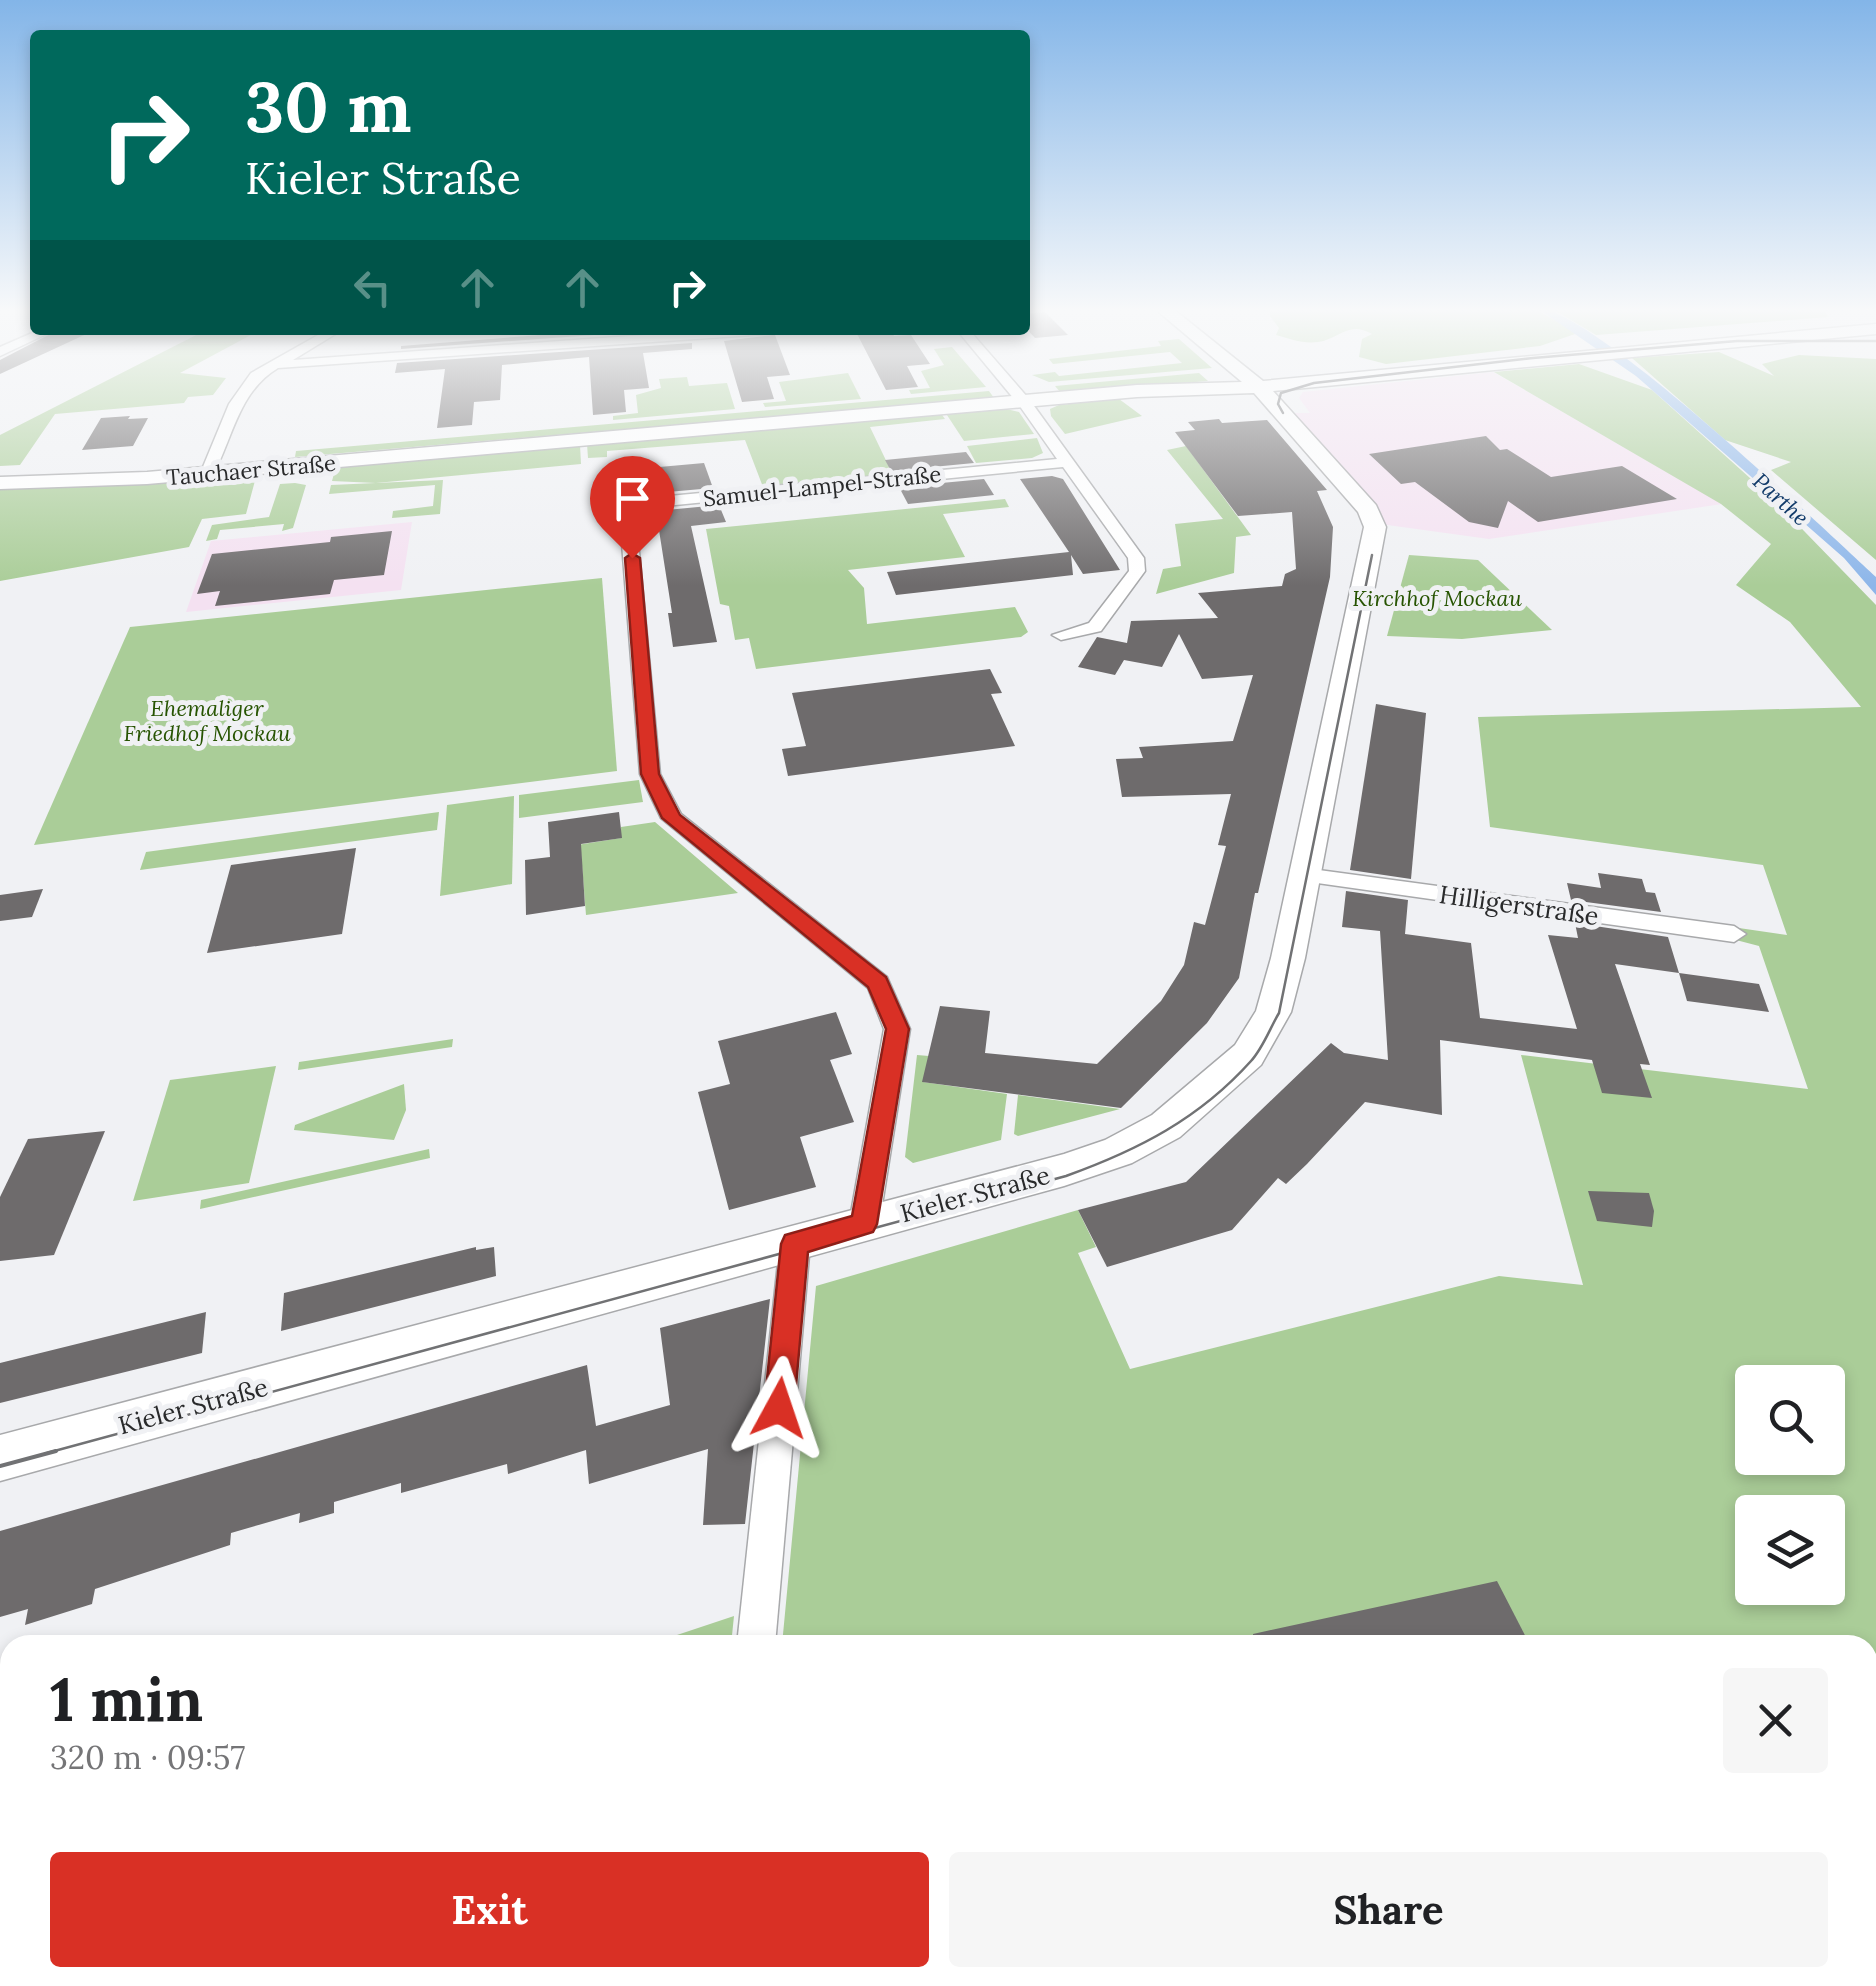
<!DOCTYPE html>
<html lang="en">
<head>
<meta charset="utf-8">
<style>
	:root { --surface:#fff; --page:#f6f6f6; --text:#202124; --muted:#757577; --accent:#d93025 }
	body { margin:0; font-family:Lora,serif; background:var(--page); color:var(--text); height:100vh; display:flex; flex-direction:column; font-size:38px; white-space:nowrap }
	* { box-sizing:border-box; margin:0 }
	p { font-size:32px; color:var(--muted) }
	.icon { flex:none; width:55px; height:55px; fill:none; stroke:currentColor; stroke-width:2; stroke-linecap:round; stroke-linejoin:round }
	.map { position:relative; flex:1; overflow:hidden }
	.drawer { position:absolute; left:0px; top:1635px; width:1878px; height:352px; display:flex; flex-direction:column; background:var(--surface); border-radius:30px 30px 0 0; box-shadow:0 5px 15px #0003 }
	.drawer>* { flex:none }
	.banner { position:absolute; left:30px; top:30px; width:1000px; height:305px; border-radius:10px; box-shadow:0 5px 15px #0003; background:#00695c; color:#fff; overflow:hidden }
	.controls { position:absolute; left:1735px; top:1365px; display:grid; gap:20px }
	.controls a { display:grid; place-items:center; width:110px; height:110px; border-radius:10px; background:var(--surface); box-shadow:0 5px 15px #0003; font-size:50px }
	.pin { position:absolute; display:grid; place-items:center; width:85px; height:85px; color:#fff; margin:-102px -42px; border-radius:50% 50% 50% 0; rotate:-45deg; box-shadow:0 0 10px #0007 }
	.pin .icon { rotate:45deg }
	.me { position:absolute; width:110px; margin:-55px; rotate:5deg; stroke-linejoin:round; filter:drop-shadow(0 0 8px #0008) }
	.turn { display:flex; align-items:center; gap:35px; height:210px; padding:0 50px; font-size:45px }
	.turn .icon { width:130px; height:130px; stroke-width:2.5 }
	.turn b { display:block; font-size:70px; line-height:85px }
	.lanes { display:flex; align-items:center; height:95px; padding:0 50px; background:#0003; justify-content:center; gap:50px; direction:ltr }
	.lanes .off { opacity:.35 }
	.round { display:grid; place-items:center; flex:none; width:105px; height:105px; border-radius:10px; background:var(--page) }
	.summary { display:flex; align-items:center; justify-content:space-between; height:170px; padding:0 50px }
	h1 { font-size:60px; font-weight:700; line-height:75px }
	.button { display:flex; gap:20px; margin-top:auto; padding:20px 50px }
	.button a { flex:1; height:115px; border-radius:10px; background:var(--accent); color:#fff; font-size:40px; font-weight:700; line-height:115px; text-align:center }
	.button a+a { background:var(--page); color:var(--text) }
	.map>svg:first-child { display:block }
</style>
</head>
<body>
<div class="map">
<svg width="1876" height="1986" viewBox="0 0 1876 1986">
	<rect width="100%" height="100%" fill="#f0f1f4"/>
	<g fill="#f4e1f1">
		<polygon points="1493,372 1722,504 1489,539 1373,523 1283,413 1310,413 1299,398 1303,392"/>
		<polygon points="412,522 401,590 186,612 211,541"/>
	</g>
	<g fill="#aacd98" fill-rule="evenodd">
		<path d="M1270,308h263l45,25 -38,13 -154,18 -27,-7 3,-18 10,-5c-23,-14 -33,5 -54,8 -15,2 -28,-3 -42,-7l3,-7 -9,-12z"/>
		<polygon points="1551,308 1823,308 1828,317 1596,335"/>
		<polygon points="206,330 260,330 180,373 226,378 213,395 188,397 184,403 55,414 20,465 0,466 0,435"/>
		<polygon points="1179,339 1212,368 1049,382 1032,375 1055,372 1059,376 1182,363 1170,352 1053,364 1049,359 1161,346 1158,341"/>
		<polygon points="952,347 986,387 911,394 909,390 930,388 921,371 944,365 934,349"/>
		<polygon points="1719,352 1774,376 1762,364 1799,355 1876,359 1876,560 1771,470 1791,462 1725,440 1632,358"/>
		<path d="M1579,364l73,26 118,106 106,109v1381h-1119v-8h1111v-333h-1086l34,-359 262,-76 18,37 -18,6 52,116 369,-93 84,9 -62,-230 287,34 -49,-143 -23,-6 -4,-13 55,8 -24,-70 -273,-38 -12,-110 383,-10 -71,-85 -54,-37 35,-41 -50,-40 -227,-132zM1752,1382h76v76h-76zM1752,1512h76v76h-76z"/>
		<polygon points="848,373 861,399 765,407 763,403 786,401 779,382"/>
		<polygon points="1199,373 1208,381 1061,393 1055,386"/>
		<polygon points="687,377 689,386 727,383 735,409 613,420 613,416 638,413 636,395 661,388 659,379"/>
		<polygon points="989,391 994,398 295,457 296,451"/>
		<polygon points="1119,399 1142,416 1065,434 1051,416 1050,409 1059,405"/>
		<polygon points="998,407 1019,412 1034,434 964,441 945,412"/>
		<polygon points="940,412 945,419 870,427 893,475 763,487 745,440 607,451 607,457 588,458 587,444"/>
		<polygon points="1037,438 1043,453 1032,458 976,463 967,446"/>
		<polygon points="580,445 581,464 376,483 332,481 336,466"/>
		<polygon points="1186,446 1251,535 1236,537 1234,573 1156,594 1163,569 1181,566 1175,524 1223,519 1167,450"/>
		<polygon points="256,477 246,514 202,519 189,547 0,581 0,490"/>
		<polygon points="443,480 440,514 392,518 393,511 433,506 435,485 329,494 331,485"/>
		<polygon points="295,483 306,485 293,528 282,531 284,524 220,530 217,539 206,541 212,525 269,517 280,484"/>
		<polygon points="1005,499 1009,507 943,514 965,557 848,570 864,588 867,624 1015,607 1028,632 1021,637 756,669 749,638 735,640 729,606 720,604 706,529"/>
		<polygon points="1409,555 1478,560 1552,630 1462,639 1387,636"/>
		<polygon points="602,578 617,771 34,845 130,627"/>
		<polygon points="639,780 643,802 519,818 519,795"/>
		<polygon points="514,796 512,884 440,896 447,805"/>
		<polygon points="439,812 437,830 140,870 146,852"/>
		<polygon points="655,822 738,893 586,915 581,853 577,845 621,838 621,827"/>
		<polygon points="453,1039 452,1047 298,1070 299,1062"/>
		<polygon points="917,1055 929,1056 923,1082 1007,1094 1001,1140 913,1163 905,1157"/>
		<polygon points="276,1066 249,1183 133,1201 170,1080"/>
		<polygon points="404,1084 406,1110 394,1140 294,1130 295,1125"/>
		<polygon points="1018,1095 1120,1109 1018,1136 1014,1134"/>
		<polygon points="429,1149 430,1158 200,1209 201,1200"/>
		<polygon points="734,1616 731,1645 647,1645"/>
		<polygon points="10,1856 10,1978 698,1978 697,1986 0,1986 0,1859"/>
	</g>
	<path fill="#8db6e9" d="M1537,308c55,0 287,221 339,269v18l-32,-37 -208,-182z"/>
	<g fill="#6e6b6c">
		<polygon points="1045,312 1068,335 1035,338 1025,327 1025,314"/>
		<polygon points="58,330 95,330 0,374 0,360"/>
		<polygon points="604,330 663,330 401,349 401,346"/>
		<polygon points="855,330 891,330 894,336 911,335 930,364 907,366 918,387 886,390"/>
		<polygon points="772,335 775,335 790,375 767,377 774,399 742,402 724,341"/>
		<polygon points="692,343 692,349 643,353 649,388 624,390 626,412 593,415 589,357 502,365 500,400 474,402 472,425 437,428 445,369 395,373 397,363"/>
		<polygon points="130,416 128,419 148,418 133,446 82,450 101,418"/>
		<polygon points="1219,419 1222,423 1267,420 1327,490 1317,491 1333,527 1330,577 1258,893 1255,893 1239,978 1207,1023 1121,1108 922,1082 940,1006 990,1011 985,1053 1097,1064 1161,1001 1184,965 1194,922 1205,925 1226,846 1218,845 1231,794 1122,797 1116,759 1143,758 1139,747 1233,741 1253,675 1202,679 1179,634 1162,667 1124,660 1115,675 1078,667 1097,637 1127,643 1131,621 1218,618 1198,593 1282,586 1285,574 1296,569 1292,512 1238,516 1175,432 1195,430 1188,422"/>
		<polygon points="1486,436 1500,450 1507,449 1551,477 1622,466 1677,499 1538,522 1508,501 1498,528 1469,522 1415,482 1401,484 1369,454"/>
		<polygon points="966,452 974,463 891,471 885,460"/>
		<polygon points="704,463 713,488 622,496 626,470"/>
		<polygon points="1052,476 1063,479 1120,570 1083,574 1071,555 1073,575 896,595 887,572 1069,552 1020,479"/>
		<polygon points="984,479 994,495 908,504 899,487"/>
		<polygon points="719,505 726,522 691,526 717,642 673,647 668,613 672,613 656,511"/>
		<polygon points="392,531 384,575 334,580 330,594 215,606 220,591 197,594 212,554 330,542 331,537"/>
		<polygon points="990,669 1002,693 991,694 1015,746 788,776 782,749 806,746 792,693"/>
		<polygon points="1376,704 1426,713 1411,879 1350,870"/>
		<polygon points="619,812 622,838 581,844 585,906 526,915 525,860 550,857 548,822"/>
		<polygon points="356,848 342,934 207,953 231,865"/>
		<polygon points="1598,873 1642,879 1646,892 1655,893 1661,912 1571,900 1567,883 1601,888"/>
		<polygon points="43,889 32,917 0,921 0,895"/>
		<polygon points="1346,891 1408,900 1405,934 1471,943 1480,1018 1577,1029 1548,935 1578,938 1575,923 1668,937 1679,973 1759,984 1769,1012 1687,1001 1679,973 1615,964 1650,1065 1640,1064 1652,1098 1602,1093 1592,1060 1440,1040 1442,1115 1365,1102 1307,1164 1286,1184 1278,1178 1232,1230 1107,1267 1078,1210 1186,1182 1331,1043 1344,1053 1388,1060 1380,931 1342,927"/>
		<polygon points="836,1012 852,1054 830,1060 854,1122 800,1137 816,1187 729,1210 698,1092 730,1084 718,1041"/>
		<polygon points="105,1131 54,1255 0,1261 0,1197 28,1139"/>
		<polygon points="1588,1191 1649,1193 1654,1211 1652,1227 1597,1221"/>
		<polygon points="476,1247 476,1250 494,1247 496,1276 281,1331 284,1293"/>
		<polygon points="770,1299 745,1524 703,1525 708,1449 589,1484 586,1450 508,1474 507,1464 401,1493 401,1483 334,1502 334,1513 299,1523 300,1513 231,1533 230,1545 95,1589 92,1604 25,1625 28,1609 0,1617 0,1531 587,1365 596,1426 670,1405 660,1328"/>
		<polygon points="206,1312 202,1353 0,1403 0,1363"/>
		<polygon points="1497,1581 1530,1645 1254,1645 1253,1634"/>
	</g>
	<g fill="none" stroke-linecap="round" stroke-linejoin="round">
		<defs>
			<g id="street">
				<polygon points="39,330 55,330 0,356 0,347"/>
				<path d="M327,330h15l-49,30 423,-30h57l-6,4 -489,34c-40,24 -45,70 -66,109h-10l-2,-3 29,-70 22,-31z"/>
				<polygon points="957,330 969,330 1029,399 1144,558 1145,571 1101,631 1061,640 1052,635 1089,623 1129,571 1128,558 1063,467 635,509 660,774 681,814 887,977 910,1029 879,1224 874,1233 864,1237 854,1233 849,1224 884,1029 868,988 661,818 640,774 619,505 627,500 1057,459 1019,405"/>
				<polygon points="1304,868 1734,926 1746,934 1734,942 1296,880 1293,875 1296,870"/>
				<polygon points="795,1231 806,1235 810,1244 775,1645 737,1645 780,1244 784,1235"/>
				<rect x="702" y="1978" width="44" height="8"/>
			</g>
			<polygon id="secondary" points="1154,308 1172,308 1263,381 1876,324 1876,334 1273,391 1376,505 1386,527 1305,958 1291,1012 1261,1065 1180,1137 1132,1163 1064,1186 0,1481 0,1435 1064,1154 1105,1140 1152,1115 1235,1045 1256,1011 1271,958 1364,527 1358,512 1254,393 1137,397 147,484 0,489 0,477 147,472 1137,385 1242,382"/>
		</defs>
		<use href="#street" stroke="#a8a9ab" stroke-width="3"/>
		<use href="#secondary" stroke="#a8a9ab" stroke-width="3"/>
		<use href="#street" fill="#fff" fill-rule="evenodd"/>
		<use href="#secondary" fill="#fff" fill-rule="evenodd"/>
		<g stroke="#717274" stroke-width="2.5">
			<polyline points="1283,413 1278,404 1281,393 1314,383 1533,358 1737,341 1876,341"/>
			<path d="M47,1453l1019,-277c72,-26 133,-57 185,-115 12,-13 19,-33 28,-48l93,-458"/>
		</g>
		<polyline stroke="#717274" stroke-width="4" points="0,1466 56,1451"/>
	</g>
	<linearGradient id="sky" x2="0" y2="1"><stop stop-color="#83b5e8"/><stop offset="0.53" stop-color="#f8f9fa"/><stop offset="1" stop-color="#f8f9fa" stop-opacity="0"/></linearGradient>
	<rect width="1876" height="586" fill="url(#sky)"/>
	<polygon fill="#d93025" stroke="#8d1f18" stroke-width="2.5" points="632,553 640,558 659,774 680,815 886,977 909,1029 877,1224 873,1232 808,1252 794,1408 790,1418 779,1423 768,1418 764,1408 781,1244 785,1235 852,1216 886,1029 868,987 662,818 641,774 625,558"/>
	<g text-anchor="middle" stroke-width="10" stroke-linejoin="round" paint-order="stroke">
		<g font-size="22" fill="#292a2b" stroke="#f0f1f4">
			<text transform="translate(251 470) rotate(-5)" y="8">Tauchaer Straße</text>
			<text transform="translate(822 486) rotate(-6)" y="8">Samuel-Lampel-Straße</text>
		</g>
		<g font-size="22" font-style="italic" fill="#113a69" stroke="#f0f1f4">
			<text transform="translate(1781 499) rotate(42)" y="8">Parthe</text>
		</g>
		<g font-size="22" font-style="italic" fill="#275402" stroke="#f0f1f4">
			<text x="1437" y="606">Kirchhof Mockau</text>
			<text x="207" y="716">Ehemaliger<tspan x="207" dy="25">Friedhof Mockau</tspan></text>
		</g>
		<g font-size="25" fill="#292a2b" stroke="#f0f1f4">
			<text transform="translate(1519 905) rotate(8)" y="9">Hilligerstraße</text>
			<text transform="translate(975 1194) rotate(-15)" y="9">Kieler Straße</text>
			<text transform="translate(193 1406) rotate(-15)" y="9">Kieler Straße</text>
		</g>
	</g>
</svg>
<div class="controls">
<a><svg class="icon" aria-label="search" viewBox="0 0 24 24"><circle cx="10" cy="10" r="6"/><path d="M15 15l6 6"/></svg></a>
<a><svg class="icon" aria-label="layers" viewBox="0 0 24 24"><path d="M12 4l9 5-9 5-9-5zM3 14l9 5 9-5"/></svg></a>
</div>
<div class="pin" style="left:632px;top:558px;background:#d93025"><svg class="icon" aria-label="arrive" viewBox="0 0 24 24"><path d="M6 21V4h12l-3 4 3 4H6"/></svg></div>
<svg class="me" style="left:779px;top:1408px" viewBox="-20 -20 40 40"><path d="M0-17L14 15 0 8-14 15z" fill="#d93025" stroke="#fff" stroke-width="4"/></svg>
<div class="banner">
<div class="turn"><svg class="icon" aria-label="right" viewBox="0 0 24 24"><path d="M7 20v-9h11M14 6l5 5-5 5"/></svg><div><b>30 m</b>Kieler Straße</div></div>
<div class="lanes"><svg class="icon off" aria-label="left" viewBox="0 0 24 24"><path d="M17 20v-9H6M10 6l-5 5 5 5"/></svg><svg class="icon off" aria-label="ahead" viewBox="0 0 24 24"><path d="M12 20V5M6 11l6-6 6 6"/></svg><svg class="icon off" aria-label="ahead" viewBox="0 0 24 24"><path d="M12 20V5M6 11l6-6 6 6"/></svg><svg class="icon" aria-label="right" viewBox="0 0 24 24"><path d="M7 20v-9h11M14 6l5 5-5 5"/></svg></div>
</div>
<section class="drawer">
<div class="summary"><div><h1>1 min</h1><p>320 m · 09:57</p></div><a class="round"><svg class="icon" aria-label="close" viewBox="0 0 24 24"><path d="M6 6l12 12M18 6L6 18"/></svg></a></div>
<div class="button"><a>Exit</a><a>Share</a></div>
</section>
</div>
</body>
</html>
